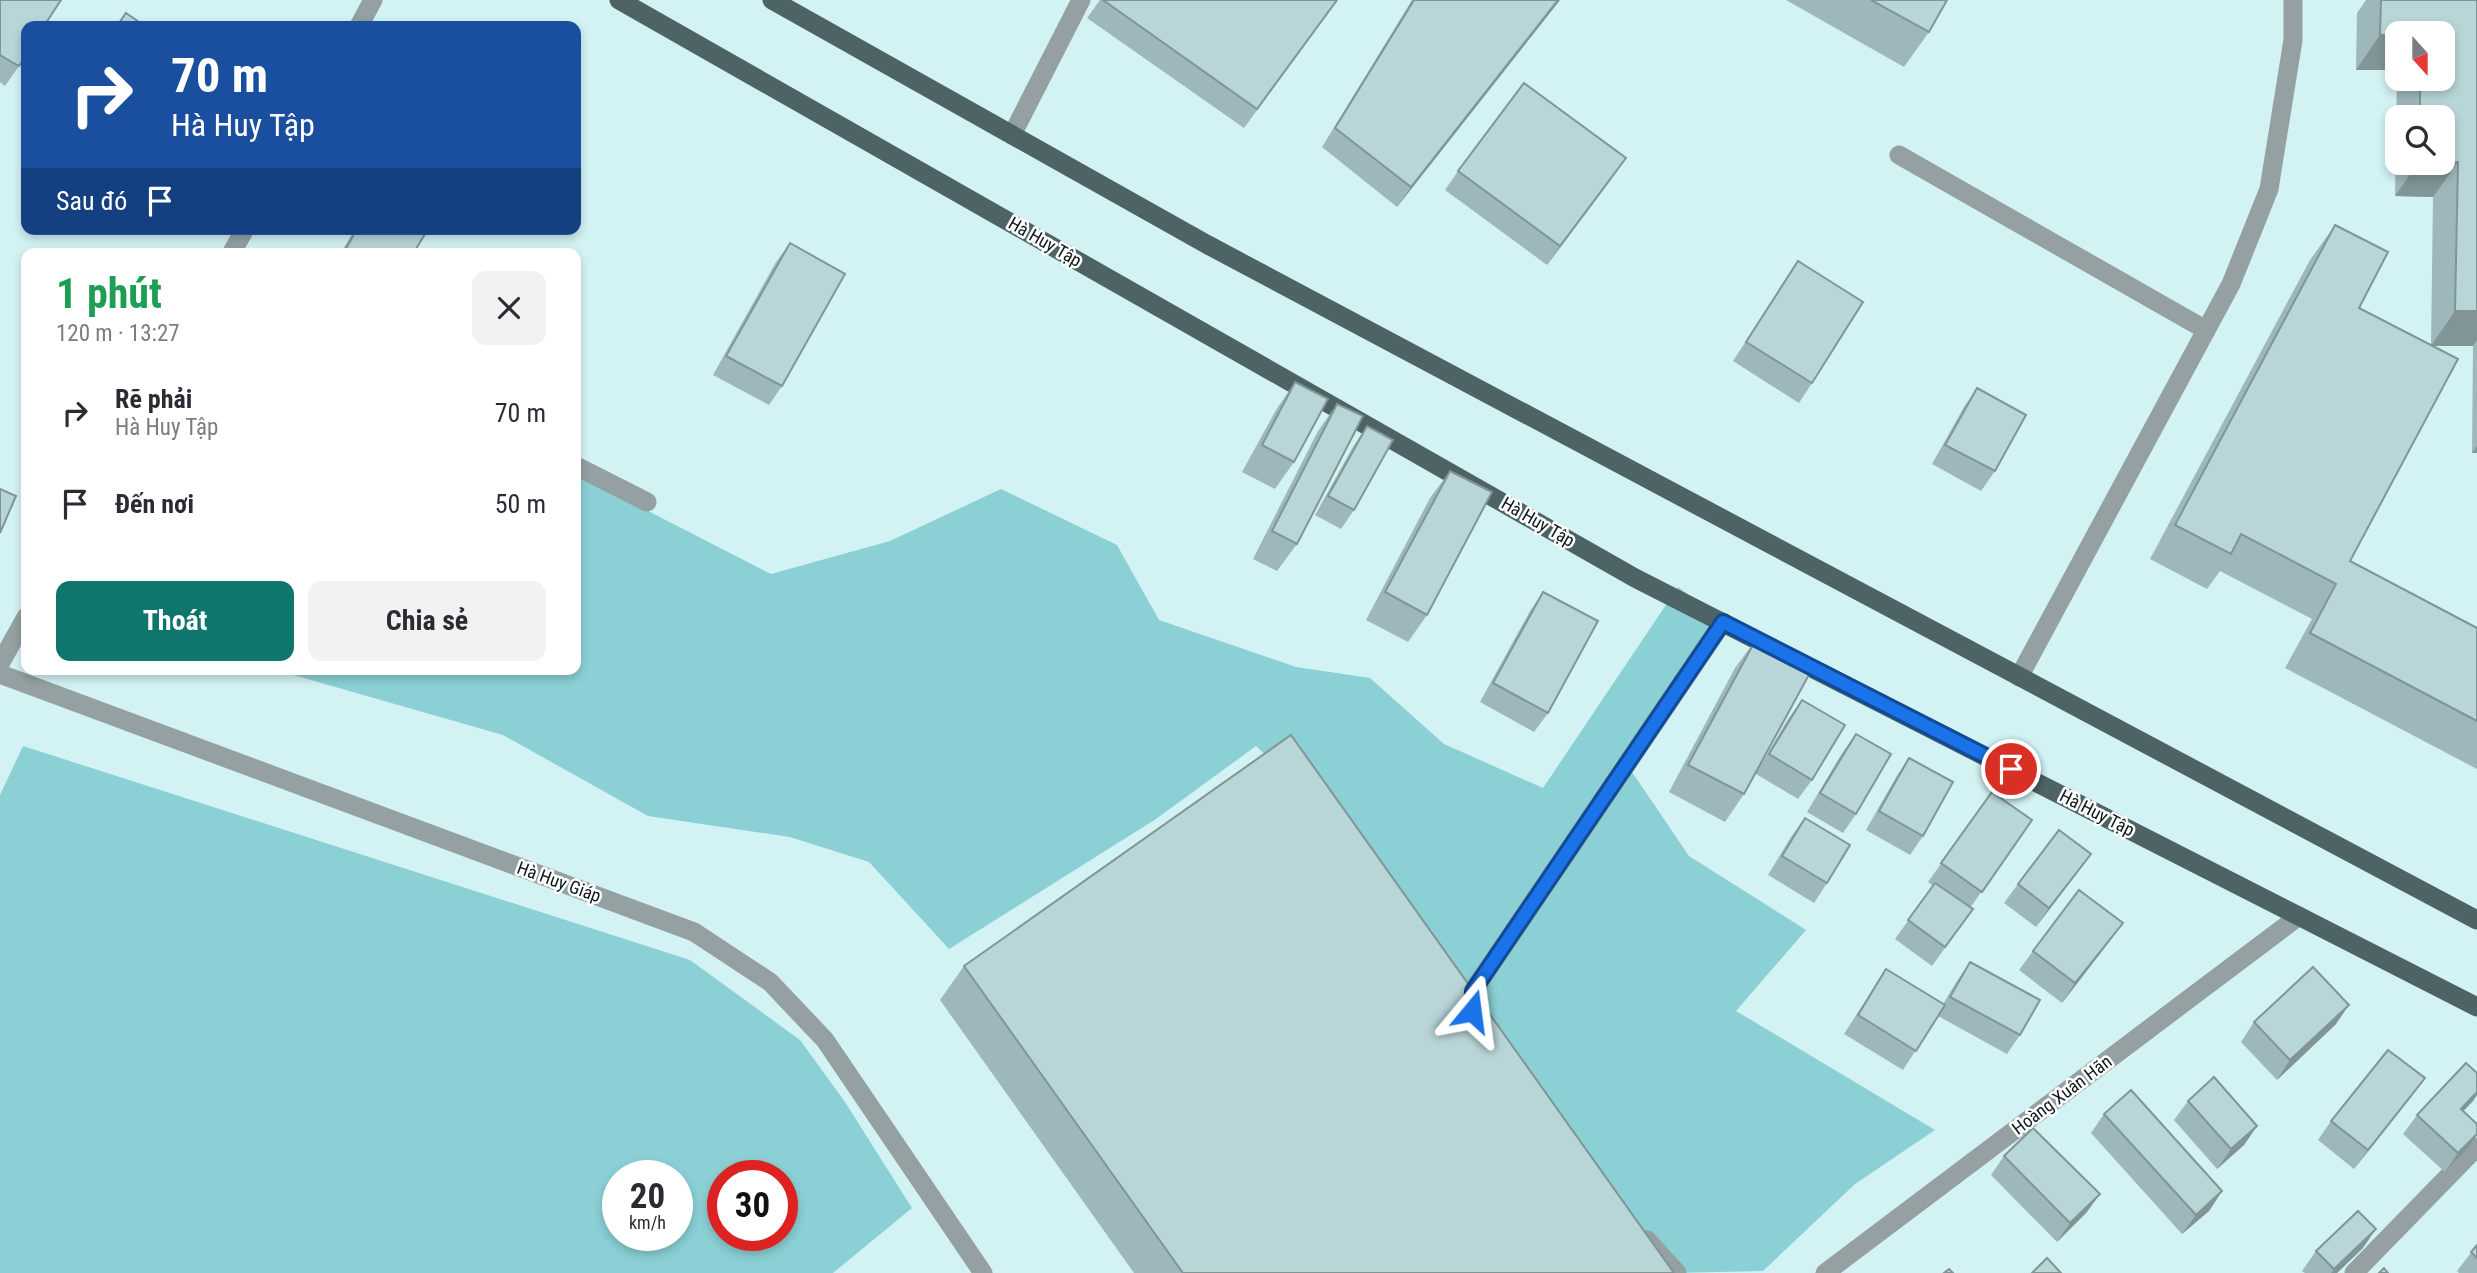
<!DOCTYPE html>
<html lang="vi">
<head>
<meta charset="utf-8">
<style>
	:root { --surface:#fff; --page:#f2f2f3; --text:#2b2b33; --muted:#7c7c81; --accent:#0f766e }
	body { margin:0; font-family:"Roboto Condensed",sans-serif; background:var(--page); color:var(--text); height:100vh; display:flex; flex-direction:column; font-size:26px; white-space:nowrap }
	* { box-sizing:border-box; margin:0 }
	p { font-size:23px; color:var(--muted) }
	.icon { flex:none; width:38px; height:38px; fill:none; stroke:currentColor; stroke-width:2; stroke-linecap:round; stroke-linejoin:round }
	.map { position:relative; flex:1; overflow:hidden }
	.details { position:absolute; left:21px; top:248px; width:560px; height:427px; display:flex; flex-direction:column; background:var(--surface); border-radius:14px; box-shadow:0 4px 10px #0003 }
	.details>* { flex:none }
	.top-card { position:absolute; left:21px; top:21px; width:560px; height:214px; border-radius:14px; box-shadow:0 4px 10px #0003; background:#1a4fa0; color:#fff; overflow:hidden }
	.needle { width:46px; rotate:159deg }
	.tools { position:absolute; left:2385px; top:21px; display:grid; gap:14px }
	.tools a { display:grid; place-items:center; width:70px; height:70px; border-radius:14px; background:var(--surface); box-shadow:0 4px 10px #0003; font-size:35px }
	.speed { position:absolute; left:602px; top:1160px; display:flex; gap:14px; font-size:35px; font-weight:700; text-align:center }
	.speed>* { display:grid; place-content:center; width:91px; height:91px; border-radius:50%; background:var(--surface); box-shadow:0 4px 10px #0003; line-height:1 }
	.speed small { font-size:18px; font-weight:400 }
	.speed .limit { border:10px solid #d22; background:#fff; color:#111 }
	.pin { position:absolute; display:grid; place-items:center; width:60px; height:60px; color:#fff; margin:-30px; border:4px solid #fff; border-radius:50%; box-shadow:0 2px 7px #0007 }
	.me { position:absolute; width:77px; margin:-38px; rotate:16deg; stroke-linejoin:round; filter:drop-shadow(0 0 5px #0008) }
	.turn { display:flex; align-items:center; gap:24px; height:147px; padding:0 35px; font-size:32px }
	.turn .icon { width:91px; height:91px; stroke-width:2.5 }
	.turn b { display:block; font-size:49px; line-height:60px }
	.then { display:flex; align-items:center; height:66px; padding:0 35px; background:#0003; gap:14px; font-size:26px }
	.round { display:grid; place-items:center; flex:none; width:74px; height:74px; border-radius:14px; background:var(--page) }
	.summary { display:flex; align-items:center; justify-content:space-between; height:119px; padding:0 35px }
	h1 { font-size:42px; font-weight:700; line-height:52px; color:#1e9e55 }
	.cta { display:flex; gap:14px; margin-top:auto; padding:14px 35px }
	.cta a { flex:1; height:80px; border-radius:14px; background:var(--accent); color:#fff; font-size:28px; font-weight:700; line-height:80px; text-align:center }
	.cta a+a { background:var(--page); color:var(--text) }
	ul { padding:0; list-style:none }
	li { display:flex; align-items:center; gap:21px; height:91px; padding:0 35px }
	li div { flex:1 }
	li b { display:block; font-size:26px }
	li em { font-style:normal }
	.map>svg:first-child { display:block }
</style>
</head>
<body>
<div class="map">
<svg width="2477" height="1273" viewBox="0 0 2477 1273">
	<rect width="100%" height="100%" fill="#d3f2f4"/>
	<g fill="#8ad0d5" fill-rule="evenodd">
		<polygon points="576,474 771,574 890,541 1001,489 1117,545 1159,620 1296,667 1370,678 1444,744 1543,788 1678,587 1719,617 1632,772 1689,856 1806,930 1736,1011 1935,1130 1855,1184 1763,1271 1671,1273 1332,818 1256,746 1156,819 949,949 869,862 790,837 648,816 503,735 276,670 576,670"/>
		<path d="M23,746l667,214 110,80 45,62 67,106 -79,65h-833v-478zM618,1176h59v60h-59zM723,1176h59v60h-59z"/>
	</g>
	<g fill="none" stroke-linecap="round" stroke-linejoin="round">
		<g stroke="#94a0a1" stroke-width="19">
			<polyline points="1899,155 2206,330"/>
			<polyline points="2019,677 2231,284 2269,189 2293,40 2293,0"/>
		</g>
		<g stroke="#94a0a1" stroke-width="19">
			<polyline points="359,26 373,0"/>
			<polyline points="1012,135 1081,0"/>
			<polyline points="231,254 245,229"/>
			<polyline points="576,466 647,502"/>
			<polyline points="0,664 26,617"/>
			<polyline points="0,674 694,932 770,982 825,1040 983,1273"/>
			<polyline points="1476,1016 1472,1011 1473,991 1723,622"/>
			<polyline points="1647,1240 1677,1273"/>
			<polyline points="1825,1273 2299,916"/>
			<polyline points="2354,1273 2477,1147"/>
		</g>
		<g stroke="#4d6365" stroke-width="19">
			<polyline points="619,0 1635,578 2477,1007"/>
			<polyline points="772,0 1208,245 2477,920"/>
		</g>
	</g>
	<g fill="#9eb7ba" fill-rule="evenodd">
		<polygon points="0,0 19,66 5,86 0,82"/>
		<polygon points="1100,0 1337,0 1244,128 1087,18"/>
		<polygon points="1412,0 1560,0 1397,207 1322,147"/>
		<polygon points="1786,0 1947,0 1929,32 1904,67"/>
		<path d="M2366,0h111v453h-5l1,-107h-42l2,-149 -38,-1 2,-126h-41l1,-57zM2398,33h45v46h-45zM2398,117h45v46h-45z"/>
		<polygon points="1458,171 1612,178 1547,265 1445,190"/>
		<polygon points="2335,225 2359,308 2350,561 2477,628 2477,769 2285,668 2312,619 2220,571 2207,589 2150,559 2310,260"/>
		<polygon points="355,229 428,229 413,254 340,254"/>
		<polygon points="790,243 782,386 769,405 713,375 776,262"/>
		<polygon points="1798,261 1812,383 1799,403 1733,361"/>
		<polygon points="1295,382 1294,462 1275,489 1242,472 1276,410"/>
		<polygon points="1977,388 1995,471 1981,491 1932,464 1964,407"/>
		<polygon points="1337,404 1297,544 1277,571 1253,559 1318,431"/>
		<polygon points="1367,426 1354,510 1341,529 1315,515 1354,445"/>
		<polygon points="1450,471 1427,615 1408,642 1366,620 1430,498"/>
		<polygon points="1543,592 1548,713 1534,732 1480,702 1530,611"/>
		<polygon points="1755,641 1760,766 1788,719 1802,700 1812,780 1798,799 1756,774 1744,794 1725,822 1669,792 1735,668"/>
		<polygon points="1856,734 1856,814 1843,833 1807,812 1842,753"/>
		<polygon points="1909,758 1923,836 1910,855 1866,830 1896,777"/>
		<polygon points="1992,792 2032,820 1970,908 1973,909 1932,966 1895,939 1933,886 1928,882"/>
		<polygon points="1805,818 1827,883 1814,903 1768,875 1791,837"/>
		<polygon points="2077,873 2036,927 2004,903 2018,884"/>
		<polygon points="2123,923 2109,942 2062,1003 2019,970 2033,951"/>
		<polygon points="1970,962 2020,1035 2007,1054 1938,1016 1903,1070 1844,1034 1886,969 1943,1004 1957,981"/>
		<polygon points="964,966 1674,1273 1134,1273 940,1000"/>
		<polygon points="2254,1022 2336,1024 2277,1080 2241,1042"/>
		<polygon points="2425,1078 2411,1097 2354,1169 2318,1140 2331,1121"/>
		<polygon points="2188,1101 2257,1126 2244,1145 2217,1169 2174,1120"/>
		<polygon points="2473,1101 2463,1111 2477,1124 2477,1135 2468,1148 2445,1172 2403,1134 2417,1115"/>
		<polygon points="2104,1114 2222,1191 2209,1211 2182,1234 2091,1133"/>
		<polygon points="2004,1156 2100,1194 2086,1213 2057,1242 1991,1175"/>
		<polygon points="2477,1245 2477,1273 2459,1273 2457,1271"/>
		<polygon points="2363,1248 2337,1273 2305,1273 2302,1271 2316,1251"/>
	</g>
	<g fill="#819597">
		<polygon points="1558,0 1560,0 1397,207 1411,187"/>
		<polygon points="2380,35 2398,35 2397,70 2356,70"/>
		<polygon points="1626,158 1612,178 1547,265 1560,246"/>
		<polygon points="2443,162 2458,162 2433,197 2395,196 2418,163 2443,163"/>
		<polygon points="2455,311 2477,311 2477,340 2473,346 2431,346"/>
		<polygon points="2477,446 2477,453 2472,453"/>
		<polygon points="2091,854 2077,873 2036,927 2049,908"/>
		<polygon points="2123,923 2109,942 2062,1003 2075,983"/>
		<polygon points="2349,1005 2336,1024 2277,1080 2290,1060"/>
		<polygon points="2425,1078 2411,1097 2354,1169 2368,1150"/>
		<polygon points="2477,1092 2477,1095 2473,1101 2447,1128 2461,1109"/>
		<polygon points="2257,1126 2244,1145 2217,1169 2231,1149"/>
		<polygon points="2477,1134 2477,1135 2468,1148 2445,1172 2458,1153"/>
		<polygon points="2222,1191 2209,1211 2182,1234 2196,1215"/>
		<polygon points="2100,1194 2086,1213 2057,1242 2070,1223"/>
		<polygon points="2376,1229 2363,1248 2337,1273 2331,1273"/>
	</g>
	<g fill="#b8d5d8" stroke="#819597" stroke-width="2">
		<polygon points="0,0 61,0 44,26 26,26 26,55 19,66 0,55"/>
		<polygon points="1103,0 1337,0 1257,109"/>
		<polygon points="1414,0 1558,0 1411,187 1335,128"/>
		<polygon points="1871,0 1947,0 1929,32"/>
		<polygon points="2381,0 2477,0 2477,311 2455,311 2458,162 2443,162 2443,117 2420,117 2420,79 2443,79 2443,33 2398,33 2398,35 2380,35"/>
		<polygon points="126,13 145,26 117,26"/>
		<polygon points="1524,83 1626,158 1560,246 1458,171"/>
		<polygon points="2335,225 2388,252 2359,308 2458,359 2350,561 2477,628 2477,721 2310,633 2336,584 2241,534 2231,554 2175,525"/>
		<polygon points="357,229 428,229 413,254 343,254"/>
		<polygon points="790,243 845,274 782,386 726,356"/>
		<polygon points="1798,261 1863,302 1812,383 1746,342"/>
		<polygon points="1295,382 1328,399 1294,462 1262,445"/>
		<polygon points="1977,388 2026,415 1995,471 1945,445"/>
		<polygon points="1337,404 1363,416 1297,544 1272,531"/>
		<polygon points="1367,426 1393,440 1354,510 1328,496"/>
		<polygon points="1450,471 1492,492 1427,615 1385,592"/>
		<polygon points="0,489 16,496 0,533"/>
		<polygon points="1543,592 1598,621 1548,713 1493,683"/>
		<polygon points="1755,641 1811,671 1744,794 1688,765"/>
		<polygon points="1802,700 1845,725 1812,780 1769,754"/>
		<polygon points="1856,734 1891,754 1856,814 1820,793"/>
		<polygon points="1291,735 1674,1273 1183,1273 964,966"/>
		<polygon points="1909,758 1953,782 1923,836 1879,811"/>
		<polygon points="1992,792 2032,820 1982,892 1941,863"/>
		<polygon points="1805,818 1850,845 1827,883 1782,856"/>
		<polygon points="2059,830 2091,854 2049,908 2018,884"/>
		<polygon points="1935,883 1973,909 1945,947 1908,920"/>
		<polygon points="2079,890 2123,923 2075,983 2033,951"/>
		<polygon points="1970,962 2040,1000 2020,1035 1950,997"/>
		<polygon points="2313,967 2349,1005 2290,1060 2254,1022"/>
		<polygon points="1886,969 1945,1005 1916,1051 1858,1015"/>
		<polygon points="2388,1050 2425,1078 2368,1150 2331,1121"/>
		<polygon points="2466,1063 2477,1073 2477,1092 2461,1109 2477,1124 2477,1134 2458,1153 2417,1115"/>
		<polygon points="2214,1077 2257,1126 2231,1149 2188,1101"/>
		<polygon points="2131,1090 2222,1191 2196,1215 2104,1114"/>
		<polygon points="2033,1128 2100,1194 2070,1223 2004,1156"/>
		<polygon points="2358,1211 2376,1229 2334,1269 2316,1251"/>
		<polygon points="2477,1245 2477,1258 2471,1252"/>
		<polygon points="2047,1258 2061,1273 2032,1273"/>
		<polygon points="2384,1268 2388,1273 2379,1273"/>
		<polygon points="1949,1269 1953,1273 1944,1273"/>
	</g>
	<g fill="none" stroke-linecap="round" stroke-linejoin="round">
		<defs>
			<polyline id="route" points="1472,1011 1473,991 1723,622 2011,769"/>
		</defs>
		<use href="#route" stroke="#114b97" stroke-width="18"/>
		<use href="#route" stroke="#1a73e8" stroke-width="12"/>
	</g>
	<g text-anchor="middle" stroke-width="5" stroke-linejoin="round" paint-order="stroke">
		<g font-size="18" fill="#0d1819" stroke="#fff">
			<text transform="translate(1045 242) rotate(30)" y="6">Hà Huy Tập</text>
			<text transform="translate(1538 522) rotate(30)" y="6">Hà Huy Tập</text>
			<text transform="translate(2097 813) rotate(27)" y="6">Hà Huy Tập</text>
			<text transform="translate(559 882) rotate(20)" y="6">Hà Huy Giáp</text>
			<text transform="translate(2062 1095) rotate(-37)" y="6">Hoàng Xuân Hãn</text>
		</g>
	</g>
</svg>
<div class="tools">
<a><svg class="needle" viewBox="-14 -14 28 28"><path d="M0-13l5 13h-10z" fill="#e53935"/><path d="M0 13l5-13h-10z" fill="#7c7c81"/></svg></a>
<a><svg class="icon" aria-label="search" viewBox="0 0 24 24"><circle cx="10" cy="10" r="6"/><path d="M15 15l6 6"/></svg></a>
</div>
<div class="speed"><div>20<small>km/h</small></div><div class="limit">30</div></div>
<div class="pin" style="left:2011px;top:769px;background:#d93025"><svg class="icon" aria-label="arrive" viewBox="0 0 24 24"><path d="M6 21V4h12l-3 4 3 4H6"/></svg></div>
<svg class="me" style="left:1472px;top:1011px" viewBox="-20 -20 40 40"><path d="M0-17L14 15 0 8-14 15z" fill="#1a73e8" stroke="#fff" stroke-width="4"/></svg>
<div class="top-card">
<div class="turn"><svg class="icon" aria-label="right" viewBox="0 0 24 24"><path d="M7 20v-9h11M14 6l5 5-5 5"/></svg><div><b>70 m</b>Hà Huy Tập</div></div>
<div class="then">Sau đó<svg class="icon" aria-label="arrive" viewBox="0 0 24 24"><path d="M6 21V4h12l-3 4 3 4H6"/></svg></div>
</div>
<section class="details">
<div class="summary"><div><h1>1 phút</h1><p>120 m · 13:27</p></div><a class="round"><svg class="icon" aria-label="close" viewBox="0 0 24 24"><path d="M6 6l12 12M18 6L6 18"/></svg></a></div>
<ul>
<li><svg class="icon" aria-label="right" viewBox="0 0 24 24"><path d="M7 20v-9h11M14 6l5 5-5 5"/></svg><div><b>Rẽ phải</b><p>Hà Huy Tập</p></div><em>70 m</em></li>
<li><svg class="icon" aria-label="arrive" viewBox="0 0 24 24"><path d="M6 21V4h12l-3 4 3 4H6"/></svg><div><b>Đến nơi</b></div><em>50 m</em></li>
</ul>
<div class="cta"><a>Thoát</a><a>Chia sẻ</a></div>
</section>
</div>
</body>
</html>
